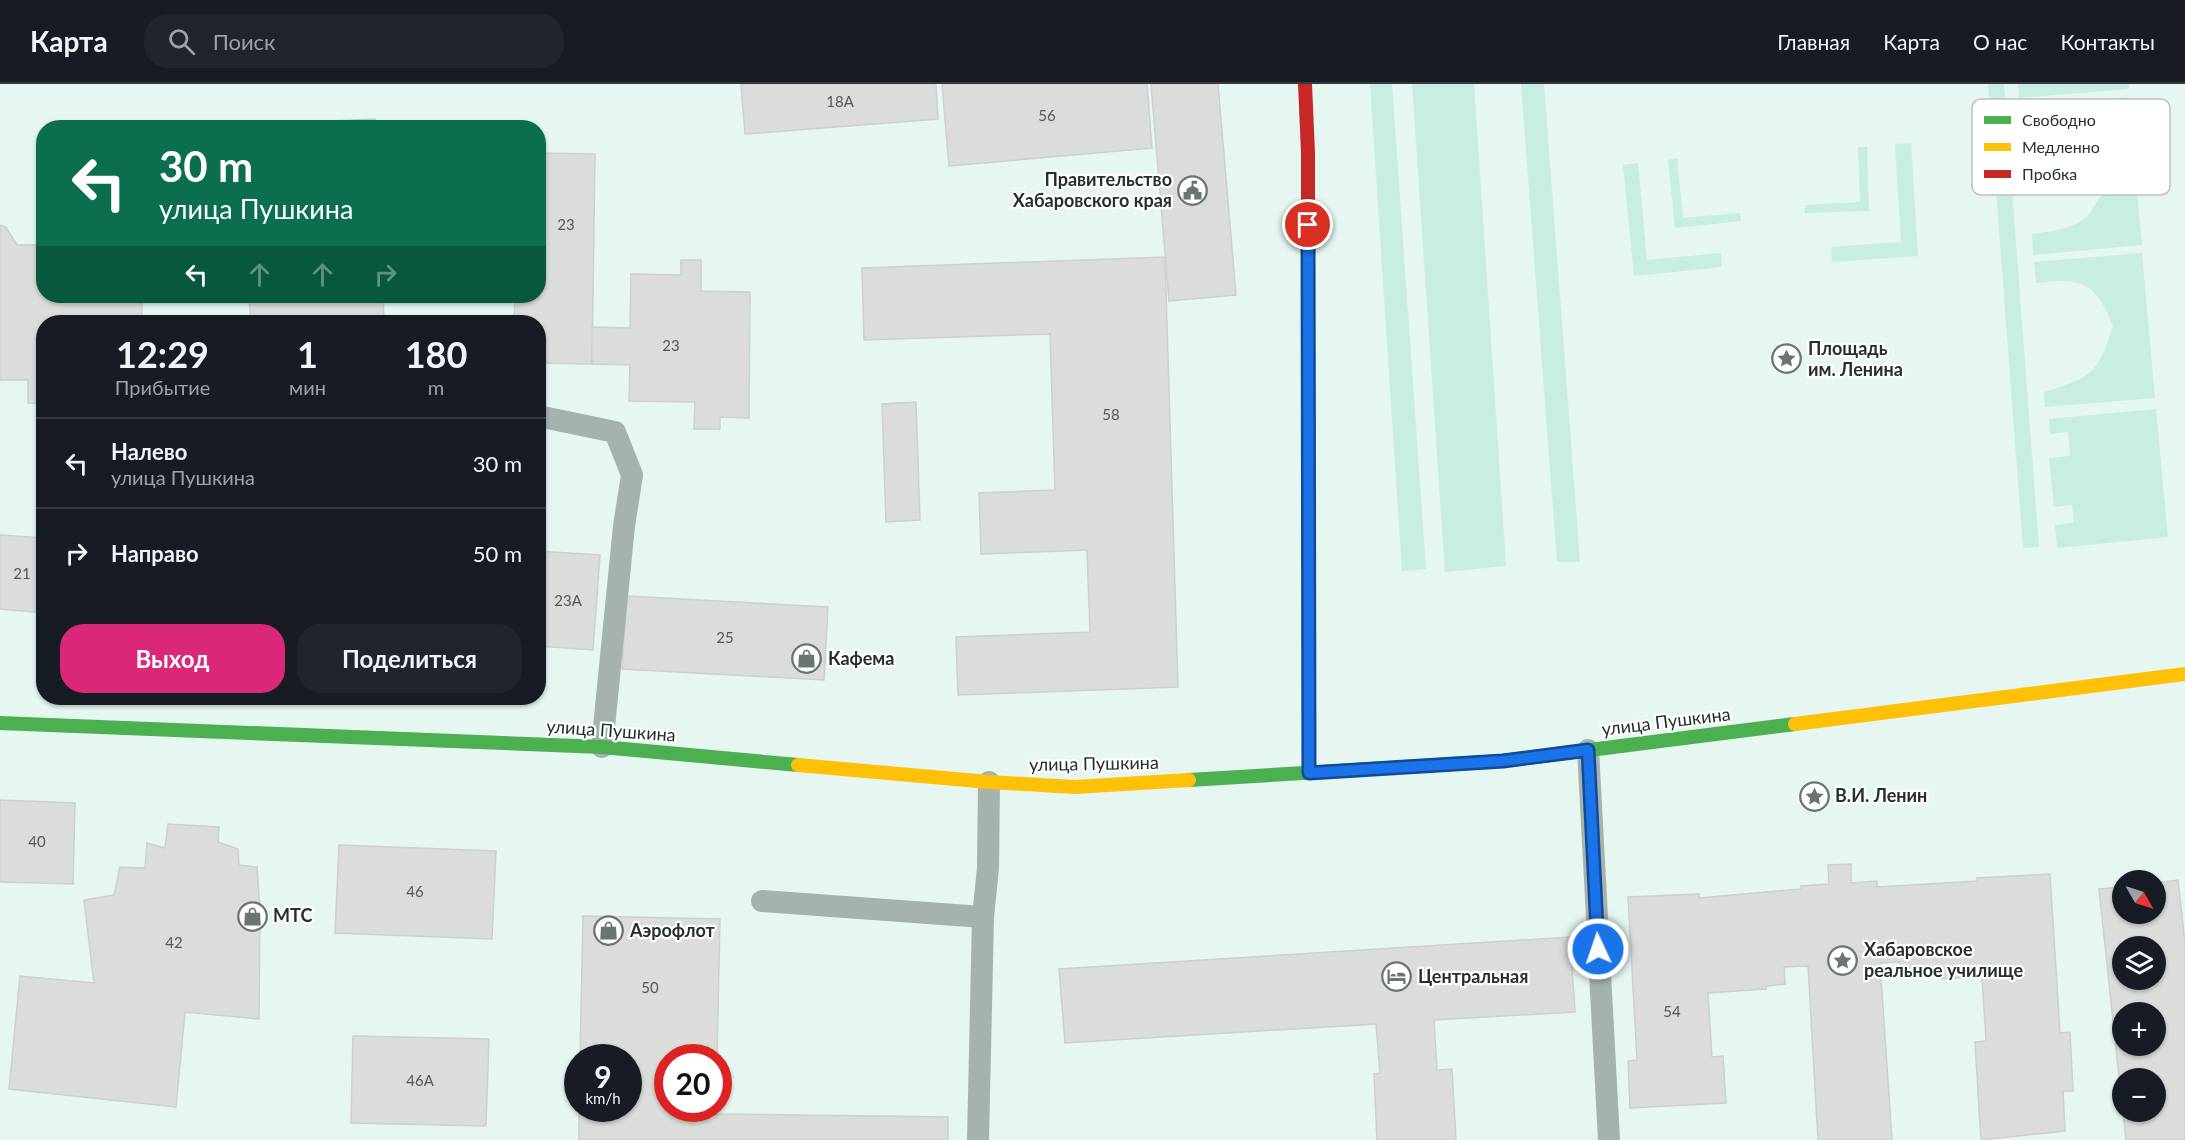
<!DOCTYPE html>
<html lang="ru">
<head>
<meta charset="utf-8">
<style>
	:root { --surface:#171b24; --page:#20242c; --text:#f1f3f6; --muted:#9ea1a6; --line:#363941; --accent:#db2777 }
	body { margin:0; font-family:Lato,sans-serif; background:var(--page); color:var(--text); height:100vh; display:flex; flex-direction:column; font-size:22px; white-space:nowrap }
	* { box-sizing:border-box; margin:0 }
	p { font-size:20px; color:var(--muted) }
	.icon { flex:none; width:33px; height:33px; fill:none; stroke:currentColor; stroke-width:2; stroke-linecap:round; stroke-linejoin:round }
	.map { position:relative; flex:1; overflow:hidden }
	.drawer { position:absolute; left:36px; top:231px; width:510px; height:390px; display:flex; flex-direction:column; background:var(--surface); border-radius:24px; box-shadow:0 2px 4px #0004 }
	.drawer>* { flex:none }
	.hud { position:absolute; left:36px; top:36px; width:510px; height:183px; border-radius:24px; box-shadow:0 2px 4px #0004; background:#0b6e4f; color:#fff; overflow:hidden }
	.needle { width:39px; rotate:129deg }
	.controls { position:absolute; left:2112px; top:786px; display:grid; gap:12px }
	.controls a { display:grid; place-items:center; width:54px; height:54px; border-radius:50%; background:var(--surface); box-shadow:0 2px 4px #0004; font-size:30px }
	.speed { position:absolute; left:564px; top:960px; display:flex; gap:12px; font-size:30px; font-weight:700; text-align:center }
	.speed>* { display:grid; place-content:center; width:78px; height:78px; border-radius:50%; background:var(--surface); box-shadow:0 2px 4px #0004; line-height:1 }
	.speed small { font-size:15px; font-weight:400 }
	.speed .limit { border:9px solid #d22; background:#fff; color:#111 }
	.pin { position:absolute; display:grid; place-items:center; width:51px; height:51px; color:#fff; margin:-26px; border:3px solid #fff; border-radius:50%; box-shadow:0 2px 6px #0007 }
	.me { position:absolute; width:66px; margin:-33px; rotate:357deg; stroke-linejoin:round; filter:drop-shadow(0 0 4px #0008) }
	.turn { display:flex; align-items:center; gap:21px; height:126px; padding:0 24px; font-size:27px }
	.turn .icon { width:78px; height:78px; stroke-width:2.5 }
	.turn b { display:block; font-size:42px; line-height:51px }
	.lanes { display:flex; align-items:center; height:57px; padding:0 24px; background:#0003; justify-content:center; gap:30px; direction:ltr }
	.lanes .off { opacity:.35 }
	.eta { display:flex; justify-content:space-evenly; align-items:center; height:102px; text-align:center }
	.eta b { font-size:36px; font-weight:700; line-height:42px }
	.button { display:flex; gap:12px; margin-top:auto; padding:12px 24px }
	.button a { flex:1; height:69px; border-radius:24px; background:var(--accent); color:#fff; font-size:24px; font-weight:700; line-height:69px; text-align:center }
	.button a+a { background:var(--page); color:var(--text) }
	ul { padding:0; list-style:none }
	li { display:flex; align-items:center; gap:18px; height:90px; padding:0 24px; border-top:2px solid var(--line) }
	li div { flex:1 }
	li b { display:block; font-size:22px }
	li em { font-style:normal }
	header { display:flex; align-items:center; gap:36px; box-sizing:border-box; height:84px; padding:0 30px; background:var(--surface); border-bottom:2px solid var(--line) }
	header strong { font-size:28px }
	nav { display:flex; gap:33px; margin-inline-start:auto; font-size:21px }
	.search { width:420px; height:54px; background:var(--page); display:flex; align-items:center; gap:15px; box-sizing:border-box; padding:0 21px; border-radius:24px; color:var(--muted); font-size:22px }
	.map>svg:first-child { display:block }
</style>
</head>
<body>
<header>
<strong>Карта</strong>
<div class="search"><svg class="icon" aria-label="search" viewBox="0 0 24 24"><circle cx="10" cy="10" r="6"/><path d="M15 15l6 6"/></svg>Поиск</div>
<nav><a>Главная</a><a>Карта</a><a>О нас</a><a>Контакты</a></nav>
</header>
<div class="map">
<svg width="2185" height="1056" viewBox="0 0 2185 1056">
	<rect width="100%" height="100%" fill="#e6f6f1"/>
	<g fill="#c8ede2">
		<polygon points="1370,0 1392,0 1426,485 1402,487"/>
		<polygon points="1412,0 1474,0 1506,482 1445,488"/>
		<polygon points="1521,0 1544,0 1580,478 1557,478"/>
		<polygon points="1988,0 2004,0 2039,463 2023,464"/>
		<polygon points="2018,0 2129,0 2129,5 2019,14"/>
		<path d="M2128,13l14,148 -109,10 -1,-21c19,-3 37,-4 53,-16 5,-3 8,-10 11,-15 20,-29 2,-63 -30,-73 -12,-4 -29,-1 -42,-1l-3,-23z"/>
		<polygon points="1911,59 1918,172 1832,178 1831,163 1901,158 1895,60"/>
		<polygon points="1858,63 1867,63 1869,127 1805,129 1805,121 1860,118"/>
		<polygon points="1677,74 1683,134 1740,129 1741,137 1675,144 1668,76"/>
		<polygon points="1638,79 1647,176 1721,169 1722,183 1634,192 1623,81"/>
		<path d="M2142,169l13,145 -110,9 -1,-15c47,-14 54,-18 69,-66 -17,-44 -31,-49 -77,-43l-2,-21z"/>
		<polygon points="2156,325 2168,453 2057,464 2055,441 2074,439 2072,421 2054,423 2049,374 2070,372 2068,348 2050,350 2049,335"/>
	</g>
	<g fill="#daddd9" stroke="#cdd0cc" stroke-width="1.5" fill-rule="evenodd">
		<polygon points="741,0 936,0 938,35 745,50"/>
		<polygon points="942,0 1147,0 1152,64 949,82"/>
		<polygon points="1151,0 1218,0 1236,211 1169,217"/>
		<polygon points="375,35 376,44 242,44 242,41"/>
		<polygon points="242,41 242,44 159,44"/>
		<polygon points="538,69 595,70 592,280 538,279 538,238 514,238 515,212 538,212"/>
		<polygon points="0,141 6,143 17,161 44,161 44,212 142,212 142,232 118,233 118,238 44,238 44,319 28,319 28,296 0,296"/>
		<polygon points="1165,173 1178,603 958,611 956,553 1090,548 1087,466 981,470 979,409 1055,406 1050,250 864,256 862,184"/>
		<polygon points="681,176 701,176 701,207 750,208 749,334 720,333 720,345 694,345 695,318 629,317 630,281 592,280 592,243 630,244 631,190 681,191"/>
		<polygon points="249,212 383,212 384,238 251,238"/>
		<polygon points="916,318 920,436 886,438 882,320"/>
		<polygon points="0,451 44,454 44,529 0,525"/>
		<polygon points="538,467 600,471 593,566 538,562"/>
		<polygon points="627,512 828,523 824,596 622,585"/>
		<polygon points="0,716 75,719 73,800 0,798"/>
		<polygon points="168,740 219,743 218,758 238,765 239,781 257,783 260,826 259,935 185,928 176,1023 9,1005 20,892 94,899 84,816 114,811 120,783 145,784 147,759 165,764"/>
		<polygon points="339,761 496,767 492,855 335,849"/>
		<polygon points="1851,780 1851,799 1877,797 1877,803 1977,797 1977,794 2050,790 2060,949 2070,948 2073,1007 2063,1007 2065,1047 1981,1056 1975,958 1986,957 1982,893 1941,895 1940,892 1901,894 1900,878 1880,879 1892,1056 1818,1056 1808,882 1784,883 1785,900 1767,902 1766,905 1708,909 1712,973 1723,972 1726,1019 1630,1024 1628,977 1637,976 1628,813 1699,810 1699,814 1801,805 1801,802 1829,800 1828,781"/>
		<path d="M2178,796l7,63v197h-59l-3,-28h33v-34h-34v27l-23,-216 23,-2v27h34v-31zM2122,862h34v34h-34zM2122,928h34v34h-34z"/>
		<polygon points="583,832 720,835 717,974 668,974 668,1024 716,1024 716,1030 948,1033 948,1056 579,1056 579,1024 628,1024 628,974 580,974"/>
		<polygon points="1570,853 1575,928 1434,936 1437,986 1452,985 1456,1056 1377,1056 1374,990 1380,989 1376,940 1065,959 1059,885"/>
		<polygon points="353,952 489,955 486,1042 351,1039"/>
	</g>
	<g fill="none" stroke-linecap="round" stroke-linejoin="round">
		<g stroke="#a5b2ae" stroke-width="22">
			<polyline points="538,332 615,348 632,391 624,442 602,663"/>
			<polyline points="1588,666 1609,1056"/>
			<polyline points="762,817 983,833"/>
			<polyline points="978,1056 983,833 988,784 989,698"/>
		</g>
		<g stroke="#4caf50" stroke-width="14">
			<polyline points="1308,300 1309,689"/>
			<polyline points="0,639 602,663 798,681"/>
			<polyline points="1189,696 1503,677 1795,640"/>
		</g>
		<g stroke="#ffc107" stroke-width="14">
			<polyline points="1795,640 2185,590"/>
			<polyline points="798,681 989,698 1075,703 1189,696"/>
		</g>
		<polyline stroke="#c62828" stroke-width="14" points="1305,0 1308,69 1308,300"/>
	</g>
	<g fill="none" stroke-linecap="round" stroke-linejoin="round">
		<defs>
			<polyline id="route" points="1308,141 1309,689 1503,677 1588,666 1598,865"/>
		</defs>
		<use href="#route" stroke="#114b97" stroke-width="15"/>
		<use href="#route" stroke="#1a73e8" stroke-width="10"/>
	</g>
	<defs>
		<symbol id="civic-ring" viewBox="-11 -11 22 22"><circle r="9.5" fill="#fff" stroke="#697571" stroke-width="1.5"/><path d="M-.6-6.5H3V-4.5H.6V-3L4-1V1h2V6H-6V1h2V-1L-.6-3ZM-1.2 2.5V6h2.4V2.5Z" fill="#697571"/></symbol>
		<symbol id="sight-ring" viewBox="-11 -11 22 22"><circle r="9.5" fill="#fff" stroke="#697571" stroke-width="1.5"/><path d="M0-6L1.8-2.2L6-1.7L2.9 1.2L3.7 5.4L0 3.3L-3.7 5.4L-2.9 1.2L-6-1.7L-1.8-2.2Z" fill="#697571"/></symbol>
		<symbol id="shop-ring" viewBox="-11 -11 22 22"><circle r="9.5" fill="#fff" stroke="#697571" stroke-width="1.5"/><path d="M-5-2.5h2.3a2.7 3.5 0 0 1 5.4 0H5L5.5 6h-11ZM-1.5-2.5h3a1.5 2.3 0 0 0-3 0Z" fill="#697571"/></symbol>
		<symbol id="hotel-ring" viewBox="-11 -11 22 22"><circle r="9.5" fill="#fff" stroke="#697571" stroke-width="1.5"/><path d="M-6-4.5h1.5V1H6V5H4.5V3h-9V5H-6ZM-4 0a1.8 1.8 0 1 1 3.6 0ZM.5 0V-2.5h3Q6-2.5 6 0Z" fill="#697571"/></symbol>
	</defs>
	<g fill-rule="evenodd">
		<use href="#civic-ring" x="1176" y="90" width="33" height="33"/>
		<use href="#sight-ring" x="1770" y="258" width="33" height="33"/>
		<use href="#shop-ring" x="790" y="558" width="33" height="33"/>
		<use href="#sight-ring" x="1798" y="696" width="33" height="33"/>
		<use href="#shop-ring" x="236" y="816" width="33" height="33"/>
		<use href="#shop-ring" x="592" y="830" width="33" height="33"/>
		<use href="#sight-ring" x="1826" y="860" width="33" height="33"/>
		<use href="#hotel-ring" x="1380" y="876" width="33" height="33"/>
	</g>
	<g text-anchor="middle" stroke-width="4.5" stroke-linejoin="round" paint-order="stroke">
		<g font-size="15" fill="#525a57">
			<text x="840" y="23">18А</text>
			<text x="1047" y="37">56</text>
			<text x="566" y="146">23</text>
			<text x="671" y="267">23</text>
			<text x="1111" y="336">58</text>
			<text x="22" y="495">21</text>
			<text x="568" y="522">23А</text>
			<text x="725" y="559">25</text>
			<text x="37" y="763">40</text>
			<text x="415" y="813">46</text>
			<text x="174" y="864">42</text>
			<text x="650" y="909">50</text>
			<text x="1672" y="933">54</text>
			<text x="420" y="1002">46А</text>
		</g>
		<g font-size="18" font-weight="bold" fill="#252f2c" stroke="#fff" text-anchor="start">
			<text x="1172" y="102" text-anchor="end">Правительство<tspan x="1172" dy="21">Хабаровского края</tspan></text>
			<text x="1808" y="271">Площадь<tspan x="1808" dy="21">им. Ленина</tspan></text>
			<text x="828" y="581">Кафема</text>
			<text x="1835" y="718">В.И. Ленин</text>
			<text x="273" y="838">МТС</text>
			<text x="630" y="853">Аэрофлот</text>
			<text x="1864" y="872">Хабаровское<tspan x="1864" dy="21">реальное училище</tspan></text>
			<text x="1418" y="899">Центральная</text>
		</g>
		<g font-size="18" fill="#252f2c" stroke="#fff">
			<text transform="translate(1666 638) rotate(-7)" y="6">улица Пушкина</text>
			<text transform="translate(611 647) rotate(4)" y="6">улица Пушкина</text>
			<text transform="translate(1094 680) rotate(-1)" y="6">улица Пушкина</text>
		</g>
	</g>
	<rect x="1972" y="15" width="198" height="96" rx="9" fill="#fff" stroke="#bec1c0" stroke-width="1.5"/>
	<rect x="1984" y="32" width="27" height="8" fill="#4caf50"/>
	<rect x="1984" y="59" width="27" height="8" fill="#ffc107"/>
	<rect x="1984" y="86" width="27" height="8" fill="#c62828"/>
	<g font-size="16" fill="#252f2c">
		<text x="2022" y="42">Свободно</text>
		<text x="2022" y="69">Медленно</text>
		<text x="2022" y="96">Пробка</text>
	</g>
</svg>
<div class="controls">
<a><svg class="needle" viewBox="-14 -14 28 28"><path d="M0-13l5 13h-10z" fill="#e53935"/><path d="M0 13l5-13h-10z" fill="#9ea1a6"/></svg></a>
<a><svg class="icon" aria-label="layers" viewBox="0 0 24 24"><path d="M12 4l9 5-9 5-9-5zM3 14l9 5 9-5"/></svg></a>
<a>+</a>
<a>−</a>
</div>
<div class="speed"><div>9<small>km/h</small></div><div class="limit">20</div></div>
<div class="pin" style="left:1308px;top:141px;background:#d93025"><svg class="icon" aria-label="arrive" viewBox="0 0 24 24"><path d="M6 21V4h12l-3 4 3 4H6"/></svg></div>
<svg class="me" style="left:1598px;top:865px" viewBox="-20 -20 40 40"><circle r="17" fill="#1a73e8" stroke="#fff" stroke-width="3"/><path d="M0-11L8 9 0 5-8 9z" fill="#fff"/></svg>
<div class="hud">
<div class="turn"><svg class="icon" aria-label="left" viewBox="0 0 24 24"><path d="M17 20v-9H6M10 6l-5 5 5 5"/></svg><div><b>30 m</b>улица Пушкина</div></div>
<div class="lanes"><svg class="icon" aria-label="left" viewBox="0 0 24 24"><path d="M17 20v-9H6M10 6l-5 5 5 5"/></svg><svg class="icon off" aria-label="ahead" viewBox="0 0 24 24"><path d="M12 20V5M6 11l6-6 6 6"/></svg><svg class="icon off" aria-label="ahead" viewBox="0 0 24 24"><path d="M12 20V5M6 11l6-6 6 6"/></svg><svg class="icon off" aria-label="right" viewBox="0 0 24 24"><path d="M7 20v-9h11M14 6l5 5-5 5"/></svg></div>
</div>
<section class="drawer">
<div class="eta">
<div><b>12:29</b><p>Прибытие</p></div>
<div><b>1</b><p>мин</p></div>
<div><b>180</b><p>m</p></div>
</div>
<ul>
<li><svg class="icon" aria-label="left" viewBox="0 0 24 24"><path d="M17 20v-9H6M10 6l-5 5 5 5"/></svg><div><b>Налево</b><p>улица Пушкина</p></div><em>30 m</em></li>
<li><svg class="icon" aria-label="right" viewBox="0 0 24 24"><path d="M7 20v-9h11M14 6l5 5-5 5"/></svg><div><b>Направо</b></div><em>50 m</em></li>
</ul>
<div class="button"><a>Выход</a><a>Поделиться</a></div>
</section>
</div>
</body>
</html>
